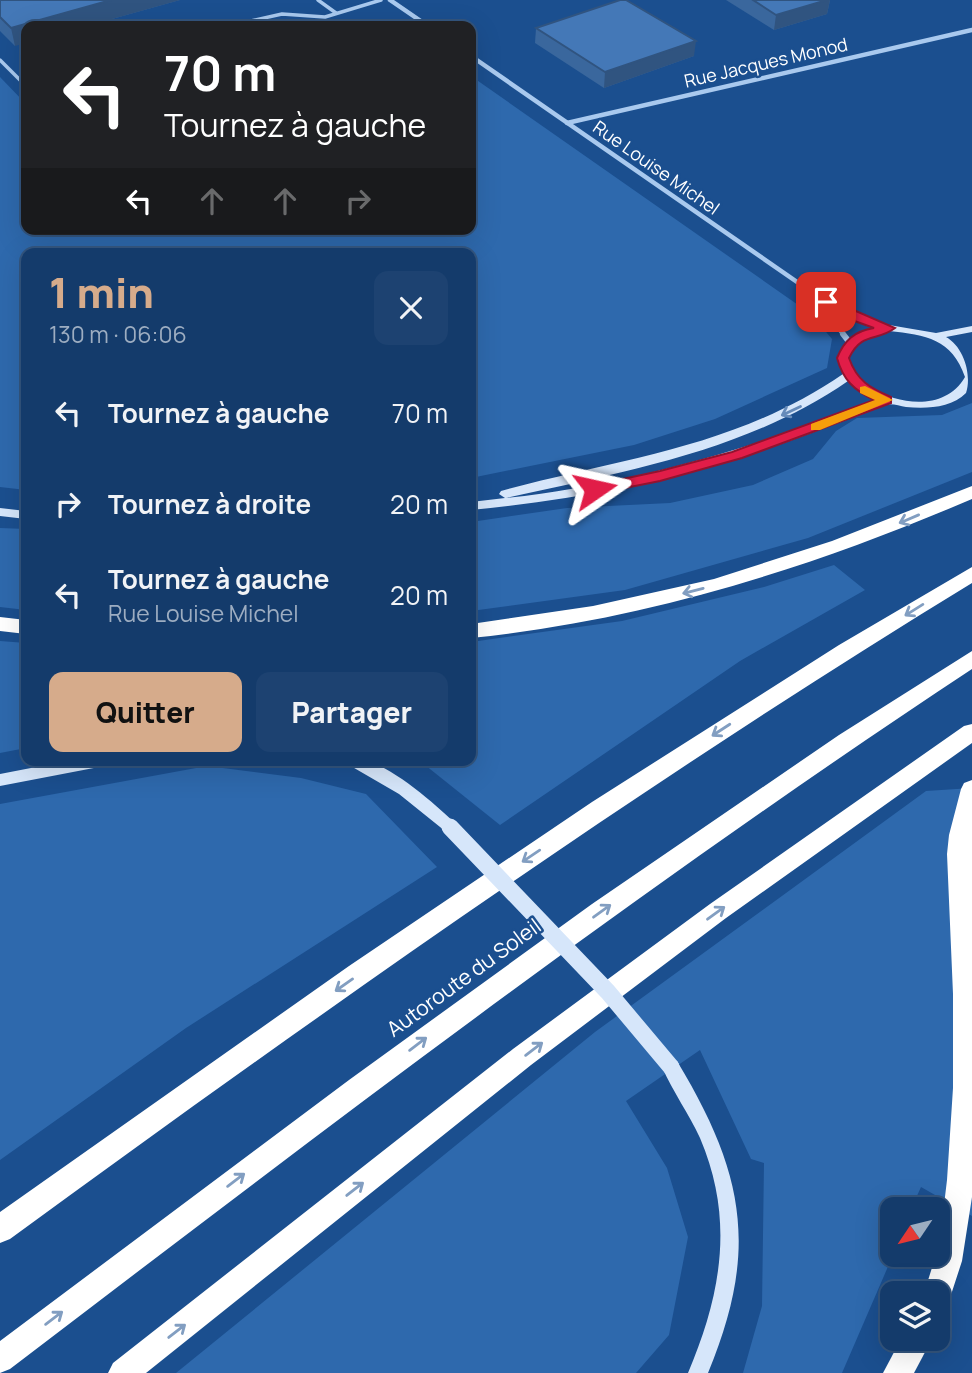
<!DOCTYPE html>
<html lang="fr">
<head>
<meta charset="utf-8">
<style>
	:root { --surface:#143b6b; --page:#1d4271; --text:#f1f3f6; --muted:#9dadc1; --line:#33557e; --accent:#d6ab8b }
	body { margin:0; font-family:Manrope,sans-serif; background:var(--page); color:var(--text); height:100vh; display:flex; flex-direction:column; font-size:26px; white-space:nowrap }
	* { box-sizing:border-box; margin:0 }
	p { font-size:23px; color:var(--muted) }
	.icon { flex:none; width:38px; height:38px; fill:none; stroke:currentColor; stroke-width:2; stroke-linecap:round; stroke-linejoin:round }
	.map { position:relative; flex:1; overflow:hidden }
	.panel { position:absolute; left:21px; top:248px; width:455px; height:518px; display:flex; flex-direction:column; background:var(--surface); border-radius:14px; box-shadow:0 7px 28px #0002,0 0 0 2px var(--line) }
	.panel>* { flex:none }
	.top-card { position:absolute; left:21px; top:21px; width:455px; height:214px; border-radius:14px; box-shadow:0 7px 28px #0002,0 0 0 2px var(--line); background:#202124; color:#fff; overflow:hidden }
	.needle { width:46px; rotate:235deg }
	.fabs { position:absolute; left:880px; top:1197px; display:grid; gap:14px }
	.fabs a { display:grid; place-items:center; width:70px; height:70px; border-radius:14px; background:var(--surface); box-shadow:0 7px 28px #0002,0 0 0 2px var(--line); font-size:35px }
	.pin { position:absolute; display:grid; place-items:center; width:60px; height:60px; color:#fff; margin:-30px; border-radius:14px; box-shadow:0 4px 10px #0006 }
	.me { position:absolute; width:77px; margin:-38px; rotate:79deg; stroke-linejoin:round; filter:drop-shadow(0 0 5px #0008) }
	.turn { display:flex; align-items:center; gap:24px; height:147px; padding:0 28px; font-size:32px }
	.turn .icon { width:91px; height:91px; stroke-width:2.5 }
	.turn b { display:block; font-size:49px; line-height:60px }
	.lanes { display:flex; align-items:center; height:66px; padding:0 28px; background:#0003; justify-content:center; gap:35px; direction:ltr }
	.lanes .off { opacity:.35 }
	.round { display:grid; place-items:center; flex:none; width:74px; height:74px; border-radius:14px; background:var(--page) }
	.head { display:flex; align-items:center; justify-content:space-between; height:119px; padding:0 28px }
	h1 { font-size:42px; font-weight:800; line-height:52px; color:var(--accent) }
	.button { display:flex; gap:14px; margin-top:auto; padding:14px 28px }
	.button a { flex:1; height:80px; border-radius:14px; background:var(--accent); color:#111; font-size:28px; font-weight:800; line-height:80px; text-align:center }
	.button a+a { background:var(--page); color:var(--text) }
	ul { padding:0; list-style:none }
	li { display:flex; align-items:center; gap:21px; height:91px; padding:0 28px }
	li div { flex:1 }
	li b { display:block; font-size:26px }
	li em { font-style:normal }
	.map>svg:first-child { display:block }
</style>
</head>
<body>
<div class="map">
<svg width="972" height="1373" viewBox="0 0 972 1373">
	<rect width="100%" height="100%" fill="#1b4f8f"/>
	<g fill="#2e69ad">
		<polygon points="471,76 811,314 832,339 827,368 715,419 634,445 471,478 471,254 26,254 26,490 0,487 0,77 26,104 26,229 471,229"/>
		<polygon points="972,403 972,472 808,538 625,590 471,611 471,522 567,508 670,503 753,485 813,459 836,431 857,418 942,415"/>
		<polygon points="0,528 26,529 26,610 0,607"/>
		<polygon points="834,565 865,590 740,661 500,825 420,761 471,761 471,642 622,621 764,587"/>
		<polygon points="0,641 26,643 26,748 0,753"/>
		<polygon points="207,766 301,778 366,794 437,867 186,1028 0,1160 0,804"/>
		<polygon points="972,788 972,1216 921,1187 911,1209 892,1209 893,1255 842,1373 743,1373 762,1306 764,1163 751,1159 700,1050 626,1101 667,1168 688,1237 669,1335 636,1373 176,1373 595,1032 926,791"/>
	</g>
	<g fill="none" stroke-linecap="round" stroke-linejoin="round">
		<g stroke="#a9c9ee" stroke-width="3.5">
			<polyline points="318,0 336,13"/>
			<polyline points="228,26 282,14 325,17 381,0"/>
			<polyline points="0,60 26,86"/>
		</g>
		<g stroke="#a9c9ee" stroke-width="4.5">
			<polyline points="390,0 428,26"/>
			<polyline points="471,56 826,302 854,317 889,328"/>
			<polyline points="567,123 972,30"/>
			<polyline points="827,302 832,320 844,335"/>
		</g>
		<polyline stroke="#a9c9ee" stroke-width="6" points="843,334 850,343"/>
		<g fill="#d6e6fa" fill-rule="evenodd">
			<path d="M889,325l47,8 36,-7v6l-26,5c18,10 26,38 20,56 -15,15 -40,16 -60,14 -7,-1 -14,-4 -21,-2 -15,3 -30,12 -44,17 -35,13 -70,26 -105,37 -87,27 -175,42 -265,51v-8l34,-4 -6,-4 2,-3c121,-33 234,-43 342,-117l-6,-16c12,-23 28,-28 52,-33zM889,331c37,4 63,8 76,46 -39,68 -184,-23 -76,-46zM848,381l17,14 11,5c-120,47 -241,84 -370,98 117,-26 241,-47 342,-117z"/>
			<polygon points="0,508 26,511 26,519 0,516"/>
			<polygon points="67,761 106,761 104,765 99,767 0,786 0,774"/>
			<path d="M347,761c7,0 16,-1 22,1 26,7 66,42 86,61l3,4 -3,4 -5,2 -5,-2 -46,-37 -50,-29z"/>
			<path d="M671,1059l6,2c68,113 82,189 31,312h-20c33,-78 47,-153 12,-235 -11,-24 -27,-46 -38,-71l3,-6z"/>
		</g>
		<g fill="#fff" fill-rule="evenodd">
			<path d="M972,486v13c-161,69 -326,121 -501,139v-14l122,-18 121,-27 118,-38z"/>
			<path d="M972,567v16c-332,203 -648,427 -962,656l-10,4v-31l349,-246 243,-164 247,-157z"/>
			<polygon points="0,617 26,620 26,634 0,631"/>
			<path d="M972,651v18c-332,219 -646,459 -962,700l-10,4v-32l349,-261 243,-176 247,-169z"/>
			<polygon points="972,724 972,743 726,918 531,1065 146,1373 108,1373 113,1363 513,1049 710,904 964,726"/>
			<polygon points="972,780 972,1197 962,1261 948,1304 938,1308 938,1293 924,1293 936,1255 938,1255 947,1180 953,1088 953,994 947,854 949,835 961,789 964,783"/>
			<polygon points="901,1339 932,1339 914,1373 883,1373"/>
		</g>
		<polyline stroke="#d6e6fa" stroke-width="17" points="450,827 608,992 671,1067"/>
	</g>
	<g fill="#3a679d">
		<polygon points="0,0 180,0 87,26 26,26 15,46 0,31"/>
		<polygon points="726,0 830,0 827,14 774,30"/>
		<polygon points="536,28 694,56 604,88 535,43"/>
	</g>
	<g fill="#305480">
		<polygon points="111,0 180,0 87,26 26,26 26,43 15,46 11,28"/>
		<polygon points="827,0 830,0 827,14 774,30 776,15"/>
		<polygon points="696,41 694,56 604,88 605,72"/>
	</g>
	<g fill="#4478b7" stroke="#305480" stroke-width="2">
		<polygon points="0,0 111,0 11,28 0,17"/>
		<polygon points="620,0 626,0 696,41 605,72 536,28"/>
		<polygon points="753,0 827,0 776,15"/>
	</g>
	<defs><path id="oneway-shaft" d="M-6 0H5M1.5-3L5.5 0L1.5 3" fill="none" stroke-width="1.6" stroke-linecap="round" stroke-linejoin="round" transform="scale(1.75)"/></defs>
	<use stroke="#668bba" href="#oneway-shaft" transform="translate(791 411) rotate(155)"/>
	<g stroke="#829ec1">
		<use href="#oneway-shaft" transform="translate(909 519) rotate(157)"/>
		<use href="#oneway-shaft" transform="translate(693 591) rotate(166)"/>
		<use href="#oneway-shaft" transform="translate(914 610) rotate(148)"/>
		<use href="#oneway-shaft" transform="translate(721 730) rotate(147)"/>
		<use href="#oneway-shaft" transform="translate(531 856) rotate(146)"/>
		<use href="#oneway-shaft" transform="translate(602 911) rotate(-36)"/>
		<use href="#oneway-shaft" transform="translate(716 913) rotate(-36)"/>
		<use href="#oneway-shaft" transform="translate(344 985) rotate(145)"/>
		<use href="#oneway-shaft" transform="translate(418 1044) rotate(-37)"/>
		<use href="#oneway-shaft" transform="translate(534 1049) rotate(-37)"/>
		<use href="#oneway-shaft" transform="translate(236 1180) rotate(-37)"/>
		<use href="#oneway-shaft" transform="translate(355 1189) rotate(-38)"/>
		<use href="#oneway-shaft" transform="translate(54 1318) rotate(-37)"/>
		<use href="#oneway-shaft" transform="translate(177 1331) rotate(-38)"/>
	</g>
	<path fill="#e11d48" stroke="#92132f" stroke-width="2" d="M826,298l69,30c-18,14 -33,3 -46,30 8,23 21,30 42,39v6l-149,55 -82,23 -65,13 -5,-2v-6l70,-15 72,-19 142,-52c-20,-10 -31,-20 -37,-42 7,-17 17,-27 37,-30l-25,-9 -27,-15 -2,-2z"/>
	<polygon fill="#f59e0b" points="865,386 893,400 820,430 811,430 811,424 875,400 860,393 860,387"/>
	<g text-anchor="middle" stroke-width="5" stroke-linejoin="round" paint-order="stroke">
		<g font-size="18" fill="#fff" stroke="#1b4f8f">
			<text transform="translate(766 63) rotate(-13)" y="6">Rue Jacques Monod</text>
			<text transform="translate(656 168) rotate(35)" y="6">Rue Louise Michel</text>
		</g>
		<g font-size="21" fill="#fff" stroke="#1b4f8f">
			<text transform="translate(464 978) rotate(-36)" y="7">Autoroute du Soleil</text>
		</g>
	</g>
</svg>
<div class="fabs">
<a><svg class="needle" viewBox="-14 -14 28 28"><path d="M0-13l5 13h-10z" fill="#e53935"/><path d="M0 13l5-13h-10z" fill="#9dadc1"/></svg></a>
<a><svg class="icon" aria-label="layers" viewBox="0 0 24 24"><path d="M12 4l9 5-9 5-9-5zM3 14l9 5 9-5"/></svg></a>
</div>
<div class="pin" style="left:826px;top:302px;background:#d93025"><svg class="icon" aria-label="arrive" viewBox="0 0 24 24"><path d="M6 21V4h12l-3 4 3 4H6"/></svg></div>
<svg class="me" style="left:595px;top:489px" viewBox="-20 -20 40 40"><path d="M0-17L14 15 0 8-14 15z" fill="#e11d48" stroke="#fff" stroke-width="4"/></svg>
<div class="top-card">
<div class="turn"><svg class="icon" aria-label="left" viewBox="0 0 24 24"><path d="M17 20v-9H6M10 6l-5 5 5 5"/></svg><div><b>70 m</b>Tournez à gauche</div></div>
<div class="lanes"><svg class="icon" aria-label="left" viewBox="0 0 24 24"><path d="M17 20v-9H6M10 6l-5 5 5 5"/></svg><svg class="icon off" aria-label="ahead" viewBox="0 0 24 24"><path d="M12 20V5M6 11l6-6 6 6"/></svg><svg class="icon off" aria-label="ahead" viewBox="0 0 24 24"><path d="M12 20V5M6 11l6-6 6 6"/></svg><svg class="icon off" aria-label="right" viewBox="0 0 24 24"><path d="M7 20v-9h11M14 6l5 5-5 5"/></svg></div>
</div>
<section class="panel">
<div class="head"><div><h1>1 min</h1><p>130 m · 06:06</p></div><a class="round"><svg class="icon" aria-label="close" viewBox="0 0 24 24"><path d="M6 6l12 12M18 6L6 18"/></svg></a></div>
<ul>
<li><svg class="icon" aria-label="left" viewBox="0 0 24 24"><path d="M17 20v-9H6M10 6l-5 5 5 5"/></svg><div><b>Tournez à gauche</b></div><em>70 m</em></li>
<li><svg class="icon" aria-label="right" viewBox="0 0 24 24"><path d="M7 20v-9h11M14 6l5 5-5 5"/></svg><div><b>Tournez à droite</b></div><em>20 m</em></li>
<li><svg class="icon" aria-label="left" viewBox="0 0 24 24"><path d="M17 20v-9H6M10 6l-5 5 5 5"/></svg><div><b>Tournez à gauche</b><p>Rue Louise Michel</p></div><em>20 m</em></li>
</ul>
<div class="button"><a>Quitter</a><a>Partager</a></div>
</section>
</div>
</body>
</html>
